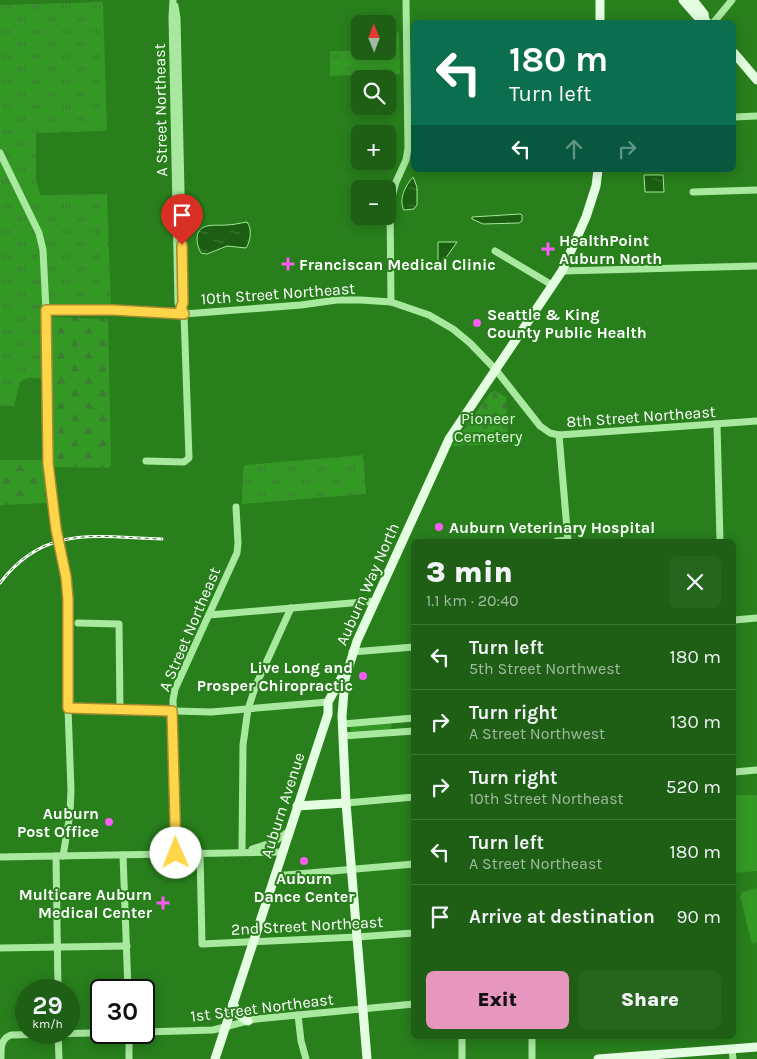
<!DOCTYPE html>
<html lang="en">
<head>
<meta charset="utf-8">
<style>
	:root { --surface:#1e5f15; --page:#26651e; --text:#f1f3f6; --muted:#a1bba0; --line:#3c7434; --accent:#e797bd }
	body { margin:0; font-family:Karla,sans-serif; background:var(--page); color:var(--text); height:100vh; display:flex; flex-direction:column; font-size:19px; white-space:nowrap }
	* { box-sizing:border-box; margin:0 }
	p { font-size:16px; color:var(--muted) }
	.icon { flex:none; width:28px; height:28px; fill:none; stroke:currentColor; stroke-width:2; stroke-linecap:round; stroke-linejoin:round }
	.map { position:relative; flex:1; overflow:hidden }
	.sheet { position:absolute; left:411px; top:539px; width:325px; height:500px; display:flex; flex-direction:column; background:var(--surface); border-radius:8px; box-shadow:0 2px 12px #0003 }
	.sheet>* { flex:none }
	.top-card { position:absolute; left:411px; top:20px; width:325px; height:152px; border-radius:8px; box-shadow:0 2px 12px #0003; background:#0b6e4f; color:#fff; overflow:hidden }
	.needle { width:32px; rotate:359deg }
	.controls { position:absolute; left:351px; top:15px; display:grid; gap:10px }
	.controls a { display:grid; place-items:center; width:45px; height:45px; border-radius:8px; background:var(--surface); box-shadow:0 2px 12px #0003; font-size:25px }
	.speed { position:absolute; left:15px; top:979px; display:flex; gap:10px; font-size:25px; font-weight:700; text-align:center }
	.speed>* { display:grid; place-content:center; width:65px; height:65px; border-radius:50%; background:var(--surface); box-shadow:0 2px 12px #0003; line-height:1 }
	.speed small { font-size:12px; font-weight:400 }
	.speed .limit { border:2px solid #111; border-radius:8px; background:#fff; color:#111 }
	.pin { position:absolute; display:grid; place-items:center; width:42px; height:42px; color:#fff; margin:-51px -21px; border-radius:50% 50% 50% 0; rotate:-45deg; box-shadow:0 0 5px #0007 }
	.pin .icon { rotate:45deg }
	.me { position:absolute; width:55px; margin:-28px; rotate:359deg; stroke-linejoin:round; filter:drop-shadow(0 0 4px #0008) }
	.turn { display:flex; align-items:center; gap:18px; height:105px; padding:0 15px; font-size:22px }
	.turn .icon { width:65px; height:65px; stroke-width:2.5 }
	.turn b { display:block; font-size:35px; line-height:42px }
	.lanes { display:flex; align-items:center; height:48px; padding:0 15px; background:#0003; justify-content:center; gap:25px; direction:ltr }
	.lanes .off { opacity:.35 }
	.round { display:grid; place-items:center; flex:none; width:52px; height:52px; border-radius:8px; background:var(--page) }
	.overview { display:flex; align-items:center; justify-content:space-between; height:85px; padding:0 15px }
	h1 { font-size:30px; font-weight:800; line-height:38px }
	.action { display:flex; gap:10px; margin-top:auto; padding:10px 15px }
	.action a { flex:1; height:58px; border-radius:8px; background:var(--accent); color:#111; font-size:20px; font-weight:800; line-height:58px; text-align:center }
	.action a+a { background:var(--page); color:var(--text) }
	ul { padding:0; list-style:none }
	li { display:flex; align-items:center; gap:15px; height:65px; padding:0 15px; border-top:1px solid var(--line) }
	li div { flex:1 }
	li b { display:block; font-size:19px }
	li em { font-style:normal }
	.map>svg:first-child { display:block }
</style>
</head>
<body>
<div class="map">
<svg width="757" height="1059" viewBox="0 0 757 1059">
	<defs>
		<pattern id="grass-tufts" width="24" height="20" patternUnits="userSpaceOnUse" patternTransform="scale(1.25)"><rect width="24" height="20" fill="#349825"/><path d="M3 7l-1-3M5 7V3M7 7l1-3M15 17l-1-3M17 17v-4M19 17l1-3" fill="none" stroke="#3c7d33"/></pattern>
		<pattern id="forest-firs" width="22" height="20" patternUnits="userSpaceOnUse" patternTransform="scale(1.25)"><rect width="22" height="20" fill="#349825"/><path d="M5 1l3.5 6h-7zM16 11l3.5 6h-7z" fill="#3c7d33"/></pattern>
		<pattern id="cemetery-stones" width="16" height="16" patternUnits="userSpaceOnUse" patternTransform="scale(1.25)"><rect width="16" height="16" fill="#349825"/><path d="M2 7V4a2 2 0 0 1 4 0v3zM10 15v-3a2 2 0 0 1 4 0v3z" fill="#3c7d33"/></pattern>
		<pattern id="water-ripples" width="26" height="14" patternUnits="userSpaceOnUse" patternTransform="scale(1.25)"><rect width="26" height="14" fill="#1b5e12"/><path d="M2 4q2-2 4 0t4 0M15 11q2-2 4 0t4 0" fill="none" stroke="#3d7636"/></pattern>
	</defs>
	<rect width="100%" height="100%" fill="#287f1c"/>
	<g fill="url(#grass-tufts)">
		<path d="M103,2l4,129 -71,2v46l4,16 67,-1 4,112 -65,-1 1,74c-30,-3 -26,-1 -33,27h-14v-401z"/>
		<polygon points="399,31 400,74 330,76 330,51 388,51 388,32"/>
		<polygon points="363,455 366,494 242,504 243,468 245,465"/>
		<polygon points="389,723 392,725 391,729 352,732 350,729 352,726"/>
	</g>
	<polygon fill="url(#forest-firs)" points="47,317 108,319 111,465 109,468 45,467 48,503 0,505 0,460 48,460"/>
	<polygon fill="url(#cemetery-stones)" points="495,391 506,397 508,444 452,446 490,393"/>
	<g fill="#349825">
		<polygon points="734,795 757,795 757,871 734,873"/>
		<polygon points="757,888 757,942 752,944 740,896 742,892"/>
	</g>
	<g fill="url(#water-ripples)" stroke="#9feb92">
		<polygon points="644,175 663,175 664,192 645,192"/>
		<path d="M413,177l4,10v18l-3,4 -10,1c-6,-11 2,-25 9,-33z"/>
		<polygon points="520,214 522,215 522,221 519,223 483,224 472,219 472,217"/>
		<path d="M247,222c5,6 4,19 -1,26l-19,-2 -20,8 -6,-1c-3,-5 -4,-10 -4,-15 1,-16 18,-12 29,-13 7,0 14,-2 21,-3z"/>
		<polygon points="438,242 457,242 443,262 438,262"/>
	</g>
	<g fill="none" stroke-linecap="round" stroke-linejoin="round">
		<g stroke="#a9e99f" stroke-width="7">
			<polyline points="175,6 177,18 183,278 183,303 181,308"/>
			<polyline points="714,22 732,0"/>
			<polyline points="734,117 757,116"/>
			<polyline points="0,153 39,233 43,250 46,310 48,463 56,529 65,577 68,613 68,708 71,790 70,814 63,856"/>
			<polyline points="693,192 757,190"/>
			<polyline points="495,251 552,285"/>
			<polyline points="562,271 757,266"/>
			<polyline points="391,302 390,204 396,182 406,160 408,148 406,0"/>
			<polyline points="46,310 113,310 184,314 301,305 337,300 361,300 391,302 429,315 453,329 470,343 496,370 540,426 550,433 559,435 757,421"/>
			<polyline points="717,424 720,541"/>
			<polyline points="559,435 568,541"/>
			<polyline points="146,461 184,462 189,458 184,314 178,303 172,17 173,0"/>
			<polyline points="557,541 568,540"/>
			<polyline points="209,615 375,601"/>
			<polyline points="734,620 757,618"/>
			<polyline points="78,623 119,624 120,709"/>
			<polyline points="352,652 414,647"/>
			<polyline points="68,708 211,712 328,702"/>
			<polyline points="343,724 414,718"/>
			<polyline points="343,736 414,731"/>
			<polyline points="734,772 757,770"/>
			<polyline points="346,803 414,797"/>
			<polyline points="252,849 274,842 289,831"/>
			<polyline points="200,852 202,944 357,937 414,933"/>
			<polyline points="242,852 243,745 248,709 256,685 291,608"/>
			<polyline points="176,853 173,700 175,689 237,553 238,543 236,507"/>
			<polyline points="123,855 128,990"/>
			<polyline points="56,856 58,990"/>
			<polyline points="0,857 282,852"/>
			<polyline points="274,876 414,864"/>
			<polyline points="0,948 127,946"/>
			<polyline points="298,1015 301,1041 306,1059"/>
			<polyline points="58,1032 59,1059"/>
			<polyline points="129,1032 129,1059"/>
			<polyline points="144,1032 213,1030 256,1019 414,1004"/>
			<polyline points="532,1036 532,1059"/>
			<polyline points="732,1049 733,1059"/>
			<path d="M1,1059c0,-10 -1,-20 10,-24l119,-3"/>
			<polyline points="462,1059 462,1036"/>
		</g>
		<g stroke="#e4fee2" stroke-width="9">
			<polyline points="600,0 600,22"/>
			<polyline points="683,0 697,16 707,22"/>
			<polyline points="693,0 704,14 705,20"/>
			<polyline points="734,53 757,80"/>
			<polyline points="297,806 346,803"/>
			<polyline points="233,1003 238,1014 248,1021"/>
			<polyline points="215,1059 328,714 328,702 343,675"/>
			<polyline points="367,1059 346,803 342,716 345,679 357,641 449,439 562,271 586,217 596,186 598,170"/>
			<polyline points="598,1059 757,1047"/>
		</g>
		<defs>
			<path id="rail" d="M0,583c45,-59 96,-46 162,-44"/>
		</defs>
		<use href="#rail" stroke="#fff" stroke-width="3"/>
		<use href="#rail" stroke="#287f1c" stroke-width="1" stroke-dasharray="4" stroke-linecap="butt"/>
	</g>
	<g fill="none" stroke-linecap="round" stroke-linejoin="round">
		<defs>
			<polyline id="route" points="176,853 172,711 68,708 68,599 66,577 56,529 48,463 46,310 113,310 184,314 181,308 183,303 182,245"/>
		</defs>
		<use href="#route" stroke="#a68a30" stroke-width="12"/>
		<use href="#route" stroke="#ffd54a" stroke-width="9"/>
	</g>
	<g fill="#fa5cf6" stroke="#287f1c" stroke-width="2">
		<path d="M545.5 241.5h5v5h5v5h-5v5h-5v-5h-5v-5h5z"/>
		<path d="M285.5 256.5h5v5h5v5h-5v5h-5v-5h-5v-5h5z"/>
		<circle cx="477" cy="323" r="5"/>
		<circle cx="439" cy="527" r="5"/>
		<circle cx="363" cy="676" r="5"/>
		<circle cx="109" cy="822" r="5"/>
		<circle cx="304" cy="861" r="5"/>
		<path d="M160.5 895.5h5v5h5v5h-5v5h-5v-5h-5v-5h5z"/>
	</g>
	<g text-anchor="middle" stroke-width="4" stroke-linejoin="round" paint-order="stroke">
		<g font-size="16" fill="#fff" stroke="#287f1c">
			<text transform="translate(160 110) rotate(-91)" y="6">A Street Northeast</text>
			<text transform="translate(278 293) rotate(-4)" y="6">10th Street Northeast</text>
			<text transform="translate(641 416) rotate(-4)" y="6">8th Street Northeast</text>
			<text transform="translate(367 584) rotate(-66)" y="6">Auburn Way North</text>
			<text transform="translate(189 629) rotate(-67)" y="6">A Street Northeast</text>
			<text transform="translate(282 805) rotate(-72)" y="6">Auburn Avenue</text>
			<text transform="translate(307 925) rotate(-3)" y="6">2nd Street Northeast</text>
			<text transform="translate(262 1007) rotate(-7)" y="6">1st Street Northeast</text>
		</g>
		<g font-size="16" font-weight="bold" fill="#fff" stroke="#287f1c" text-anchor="start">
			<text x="559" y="246">HealthPoint<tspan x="559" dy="18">Auburn North</tspan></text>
			<text x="299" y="270">Franciscan Medical Clinic</text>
			<text x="487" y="320">Seattle &amp; King<tspan x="487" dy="18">County Public Health</tspan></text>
			<text x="449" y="533">Auburn Veterinary Hospital</text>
			<text x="353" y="673" text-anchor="end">Live Long and<tspan x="353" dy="18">Prosper Chiropractic</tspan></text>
			<text x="99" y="819" text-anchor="end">Auburn<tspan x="99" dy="18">Post Office</tspan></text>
			<text x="304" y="884" text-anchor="middle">Auburn<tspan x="304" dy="18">Dance Center</tspan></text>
			<text x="152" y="900" text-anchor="end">Multicare Auburn<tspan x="152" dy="18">Medical Center</tspan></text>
		</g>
		<g font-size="16" fill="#ddfad8" stroke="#287f1c">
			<text x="488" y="424">Pioneer<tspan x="488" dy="18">Cemetery</tspan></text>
		</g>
	</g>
</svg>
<div class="controls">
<a><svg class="needle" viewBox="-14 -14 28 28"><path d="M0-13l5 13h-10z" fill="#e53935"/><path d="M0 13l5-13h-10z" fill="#a1bba0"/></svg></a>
<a><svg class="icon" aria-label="search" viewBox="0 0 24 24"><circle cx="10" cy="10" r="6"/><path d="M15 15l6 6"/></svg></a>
<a>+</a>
<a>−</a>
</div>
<div class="speed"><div>29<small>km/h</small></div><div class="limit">30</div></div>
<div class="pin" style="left:182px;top:245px;background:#d93025"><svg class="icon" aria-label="arrive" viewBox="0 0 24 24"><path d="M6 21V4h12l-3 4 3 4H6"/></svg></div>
<svg class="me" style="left:176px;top:853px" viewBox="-20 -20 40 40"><circle r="19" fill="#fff"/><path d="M0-13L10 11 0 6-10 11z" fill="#ffd54a"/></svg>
<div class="top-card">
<div class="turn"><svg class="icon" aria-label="left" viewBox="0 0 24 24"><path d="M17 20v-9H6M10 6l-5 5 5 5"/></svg><div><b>180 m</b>Turn left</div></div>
<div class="lanes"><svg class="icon" aria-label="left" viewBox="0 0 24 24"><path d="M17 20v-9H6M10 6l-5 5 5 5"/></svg><svg class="icon off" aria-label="ahead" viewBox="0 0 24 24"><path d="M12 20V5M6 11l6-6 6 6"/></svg><svg class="icon off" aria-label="right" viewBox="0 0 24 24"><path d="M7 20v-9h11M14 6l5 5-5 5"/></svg></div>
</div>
<section class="sheet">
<div class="overview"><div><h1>3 min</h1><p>1.1 km · 20:40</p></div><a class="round"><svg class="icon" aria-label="close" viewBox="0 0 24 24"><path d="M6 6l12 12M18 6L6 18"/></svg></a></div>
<ul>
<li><svg class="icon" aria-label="left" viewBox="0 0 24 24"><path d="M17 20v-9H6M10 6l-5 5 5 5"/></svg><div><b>Turn left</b><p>5th Street Northwest</p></div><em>180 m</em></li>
<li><svg class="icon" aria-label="right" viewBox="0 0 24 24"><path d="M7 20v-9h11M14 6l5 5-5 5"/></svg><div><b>Turn right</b><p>A Street Northwest</p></div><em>130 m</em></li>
<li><svg class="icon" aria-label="right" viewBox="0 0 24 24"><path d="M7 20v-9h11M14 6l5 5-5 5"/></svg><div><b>Turn right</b><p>10th Street Northeast</p></div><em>520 m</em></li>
<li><svg class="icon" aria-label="left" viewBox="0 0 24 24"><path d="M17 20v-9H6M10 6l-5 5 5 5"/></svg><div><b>Turn left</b><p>A Street Northeast</p></div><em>180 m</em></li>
<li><svg class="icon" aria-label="arrive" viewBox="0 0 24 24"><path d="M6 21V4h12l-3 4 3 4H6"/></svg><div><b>Arrive at destination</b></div><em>90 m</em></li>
</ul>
<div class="action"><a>Exit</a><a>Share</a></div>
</section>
</div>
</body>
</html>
